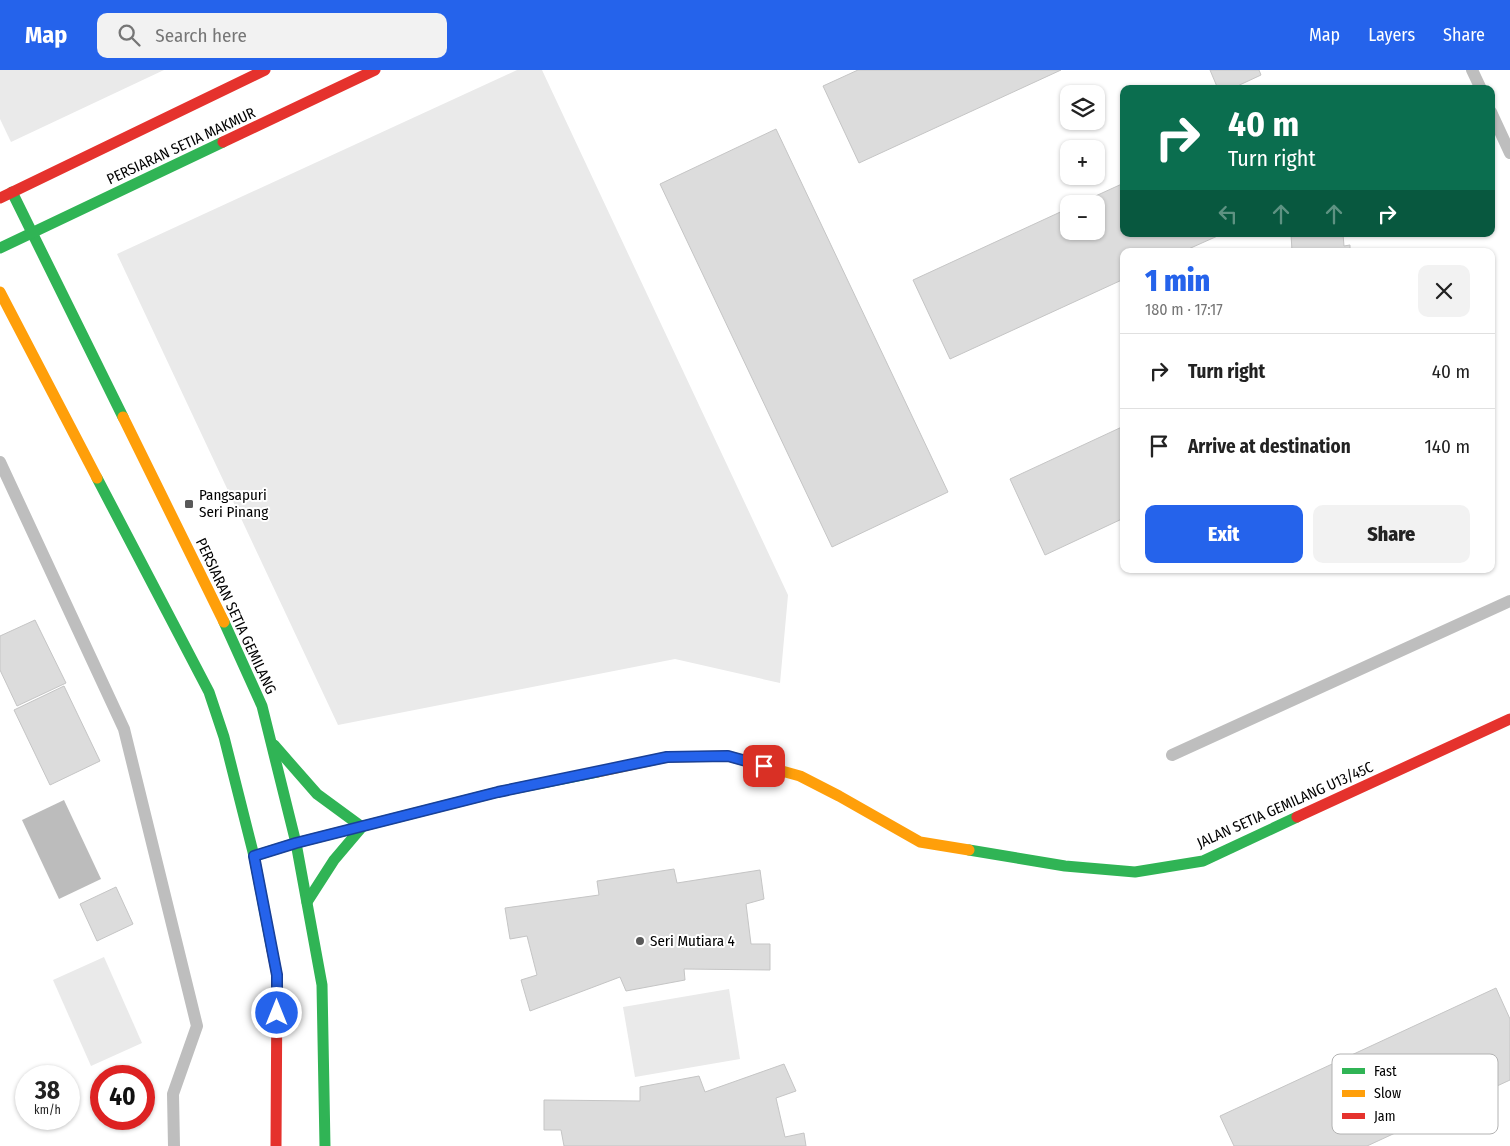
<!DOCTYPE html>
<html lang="en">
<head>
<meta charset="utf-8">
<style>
	:root { --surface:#fff; --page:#f2f2f2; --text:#222; --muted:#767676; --line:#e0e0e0; --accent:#2563eb }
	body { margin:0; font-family:"Fira Sans Condensed",sans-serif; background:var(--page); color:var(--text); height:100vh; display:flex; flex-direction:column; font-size:19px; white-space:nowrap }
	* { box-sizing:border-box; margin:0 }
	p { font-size:16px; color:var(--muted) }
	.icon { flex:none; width:28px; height:28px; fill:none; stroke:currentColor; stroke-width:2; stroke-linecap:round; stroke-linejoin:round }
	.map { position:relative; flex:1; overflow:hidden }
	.details { position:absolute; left:1120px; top:178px; width:375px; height:325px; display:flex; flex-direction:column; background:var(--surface); border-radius:10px; box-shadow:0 1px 4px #0004 }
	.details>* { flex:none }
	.guide { position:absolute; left:1120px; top:15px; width:375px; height:152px; border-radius:10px; box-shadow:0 1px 4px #0004; background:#0b6e4f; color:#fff; overflow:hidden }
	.controls { position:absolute; left:1060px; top:15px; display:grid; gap:10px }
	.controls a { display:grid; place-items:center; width:45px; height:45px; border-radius:10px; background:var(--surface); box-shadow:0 1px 4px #0004; font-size:25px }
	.speed { position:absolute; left:15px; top:995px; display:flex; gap:10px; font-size:25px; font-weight:700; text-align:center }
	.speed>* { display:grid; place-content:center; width:65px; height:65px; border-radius:50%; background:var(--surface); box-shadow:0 1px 4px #0004; line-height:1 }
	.speed small { font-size:12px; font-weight:400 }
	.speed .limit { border:8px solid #d22; background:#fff; color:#111 }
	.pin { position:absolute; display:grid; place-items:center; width:42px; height:42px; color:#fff; margin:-21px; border-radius:10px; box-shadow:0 2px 8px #0006 }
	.me { position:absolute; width:55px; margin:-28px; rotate:0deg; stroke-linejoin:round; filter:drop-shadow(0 0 4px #0008) }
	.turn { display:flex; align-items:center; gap:18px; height:105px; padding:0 25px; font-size:22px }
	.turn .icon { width:65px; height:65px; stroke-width:2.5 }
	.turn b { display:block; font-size:35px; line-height:42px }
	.lanes { display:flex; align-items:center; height:48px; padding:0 25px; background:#0003; justify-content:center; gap:25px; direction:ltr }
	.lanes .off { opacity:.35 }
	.round { display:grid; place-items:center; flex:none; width:52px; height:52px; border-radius:10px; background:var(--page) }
	.overview { display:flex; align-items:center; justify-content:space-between; height:85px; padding:0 25px }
	h1 { font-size:30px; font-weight:800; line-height:38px; color:var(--accent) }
	.cta { display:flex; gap:10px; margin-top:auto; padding:10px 25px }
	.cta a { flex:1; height:58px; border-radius:10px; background:var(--accent); color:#fff; font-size:20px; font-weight:800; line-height:58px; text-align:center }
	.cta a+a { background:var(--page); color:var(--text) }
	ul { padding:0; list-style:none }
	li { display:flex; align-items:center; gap:15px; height:75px; padding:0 25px; border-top:1px solid var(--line) }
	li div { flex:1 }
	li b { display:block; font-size:19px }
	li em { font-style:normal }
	header { display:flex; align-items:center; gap:30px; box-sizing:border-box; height:70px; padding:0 25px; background:var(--accent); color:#fff }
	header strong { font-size:24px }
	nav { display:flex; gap:28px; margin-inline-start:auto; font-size:18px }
	.search { width:350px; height:45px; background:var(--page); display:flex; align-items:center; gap:12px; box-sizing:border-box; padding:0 18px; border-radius:10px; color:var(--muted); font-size:19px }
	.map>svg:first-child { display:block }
</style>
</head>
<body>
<header>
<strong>Map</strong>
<div class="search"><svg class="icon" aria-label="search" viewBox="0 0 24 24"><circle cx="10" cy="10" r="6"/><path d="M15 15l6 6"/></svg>Search here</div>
<nav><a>Map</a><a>Layers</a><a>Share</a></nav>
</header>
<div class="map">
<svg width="1510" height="1076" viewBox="0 0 1510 1076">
	<rect width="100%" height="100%" fill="#fff"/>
	<g fill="#eaeaea">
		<polygon points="0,0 164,0 11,72 0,49"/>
		<polygon points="517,0 542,0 788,525 780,613 675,589 338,655 117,184"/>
		<polygon points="104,887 142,973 91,996 53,910"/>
		<polygon points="729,919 740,989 635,1007 623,937"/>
	</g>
	<polygon fill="#bcbcbc" points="64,730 101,809 59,829 22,750"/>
	<g fill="#dcdcdc" stroke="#c5c5c5">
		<polygon points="858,0 1061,0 859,93 823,16"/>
		<polygon points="1210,0 1259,0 1261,5 1231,19 1218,19"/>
		<polygon points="776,59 948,422 832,477 660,114"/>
		<polygon points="1124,113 1124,164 1222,164 1184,181 1124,181 1124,209 950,289 913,210 1069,138 1069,161 1096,161 1096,134 1078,134"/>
		<polygon points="1291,164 1343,164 1344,176 1350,175 1350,181 1292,181"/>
		<polygon points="1124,356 1124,448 1045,485 1010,409"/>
		<polygon points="35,550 66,613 17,636 0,600 0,566"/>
		<polygon points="64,616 100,691 50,715 14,640"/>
		<polygon points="674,799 677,813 760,800 764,829 746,834 751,874 770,874 770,900 684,899 685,910 626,921 620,907 530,941 521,910 537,905 527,866 510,869 505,838 599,825 597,811"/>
		<polygon points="116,817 133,854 97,871 80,834"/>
		<polygon points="1496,918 1510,949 1510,1010 1367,1076 1234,1076 1220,1046"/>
		<polygon points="784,994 796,1021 776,1028 785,1067 804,1063 806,1076 564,1076 561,1060 544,1060 544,1030 640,1031 640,1017 699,1006 705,1022"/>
	</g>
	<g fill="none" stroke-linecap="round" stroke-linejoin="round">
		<g stroke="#bebebe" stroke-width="12">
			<polyline points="1472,0 1481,19"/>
			<polyline points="1491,42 1510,83"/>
			<polyline points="0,392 124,659 197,956 173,1024 174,1076"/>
			<polyline points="1172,685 1510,531"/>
		</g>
		<g stroke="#30b455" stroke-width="11">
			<polyline points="12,122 123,347"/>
			<polyline points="0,178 223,72"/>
			<polyline points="97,408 209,622 224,667 254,786 272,880"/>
			<polyline points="224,552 262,636 296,773 322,915 325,1076"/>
			<polyline points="274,675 317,724 362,757"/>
			<polyline points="969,780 1065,796 1135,802 1203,791 1297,747"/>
			<polyline points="254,786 296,773 498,722 597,702"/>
			<polyline points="307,832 334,790 362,757"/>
		</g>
		<g stroke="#ff9f0a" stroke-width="11">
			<polyline points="0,222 97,408"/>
			<polyline points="123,347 224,552"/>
			<polyline points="597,702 667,687 728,686 800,706 839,726 920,772 969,780"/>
		</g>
		<g stroke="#e5322d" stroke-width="11">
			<polyline points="223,72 375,0"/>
			<polyline points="0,128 265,0"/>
			<polyline points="1297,747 1510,649"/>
			<polyline points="272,880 277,905 276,1076"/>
		</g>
	</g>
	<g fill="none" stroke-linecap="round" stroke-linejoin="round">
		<defs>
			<polyline id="route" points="277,943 277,905 254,786 296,773 498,722 667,687 728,686 764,696"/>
		</defs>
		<use href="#route" stroke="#184099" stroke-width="12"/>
		<use href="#route" stroke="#2563eb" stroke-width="9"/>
	</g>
	<g fill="#595959" stroke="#fff" stroke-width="2">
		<rect x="184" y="429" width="10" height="10" rx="2.5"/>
		<circle cx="640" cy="871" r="5"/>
	</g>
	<g text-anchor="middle" stroke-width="4" stroke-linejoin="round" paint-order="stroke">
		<g font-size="15" fill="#000" stroke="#fff">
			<text transform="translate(181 76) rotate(-25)" y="5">PERSIARAN SETIA MAKMUR</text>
			<text transform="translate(236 546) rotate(65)" y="5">PERSIARAN SETIA GEMILANG</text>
			<text transform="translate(1285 735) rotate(-24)" y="5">JALAN SETIA GEMILANG U13/45C</text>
		</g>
		<g font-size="15" fill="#000" stroke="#fff" text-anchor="start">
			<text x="199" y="430">Pangsapuri<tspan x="199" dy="17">Seri Pinang</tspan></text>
			<text x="650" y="876">Seri Mutiara 4</text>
		</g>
	</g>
	<rect x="1332" y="984" width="166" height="80" rx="8" fill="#fff" stroke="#b2b2b2" stroke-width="1"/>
	<rect x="1342" y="998" width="23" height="6" fill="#30b455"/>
	<rect x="1342" y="1020" width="23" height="7" fill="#ff9f0a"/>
	<rect x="1342" y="1043" width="23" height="6" fill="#e5322d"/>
	<g font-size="14" fill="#000">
		<text x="1374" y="1006">Fast</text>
		<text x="1374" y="1028">Slow</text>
		<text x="1374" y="1051">Jam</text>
	</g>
</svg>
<div class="controls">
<a><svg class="icon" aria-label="layers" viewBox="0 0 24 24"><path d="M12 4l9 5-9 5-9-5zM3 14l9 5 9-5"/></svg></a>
<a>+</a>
<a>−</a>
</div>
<div class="speed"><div>38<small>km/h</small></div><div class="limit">40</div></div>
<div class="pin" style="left:764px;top:696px;background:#d93025"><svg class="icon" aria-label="arrive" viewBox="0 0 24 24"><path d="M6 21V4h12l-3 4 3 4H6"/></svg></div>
<svg class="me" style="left:277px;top:943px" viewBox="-20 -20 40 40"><circle r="17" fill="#2563eb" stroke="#fff" stroke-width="3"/><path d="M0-11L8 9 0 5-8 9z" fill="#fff"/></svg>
<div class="guide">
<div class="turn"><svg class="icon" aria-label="right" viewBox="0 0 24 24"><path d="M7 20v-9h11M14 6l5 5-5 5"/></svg><div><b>40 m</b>Turn right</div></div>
<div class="lanes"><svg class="icon off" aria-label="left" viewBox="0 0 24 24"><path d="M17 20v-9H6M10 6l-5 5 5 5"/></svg><svg class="icon off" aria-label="ahead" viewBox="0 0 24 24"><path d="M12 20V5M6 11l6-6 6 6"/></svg><svg class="icon off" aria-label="ahead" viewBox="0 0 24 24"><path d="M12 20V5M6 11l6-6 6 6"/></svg><svg class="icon" aria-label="right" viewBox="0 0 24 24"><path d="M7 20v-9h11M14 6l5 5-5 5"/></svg></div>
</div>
<section class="details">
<div class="overview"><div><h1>1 min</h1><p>180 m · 17:17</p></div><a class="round"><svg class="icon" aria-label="close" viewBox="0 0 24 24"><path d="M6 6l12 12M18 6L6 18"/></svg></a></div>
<ul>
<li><svg class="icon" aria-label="right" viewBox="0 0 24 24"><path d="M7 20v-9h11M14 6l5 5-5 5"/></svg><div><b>Turn right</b></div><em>40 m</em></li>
<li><svg class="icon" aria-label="arrive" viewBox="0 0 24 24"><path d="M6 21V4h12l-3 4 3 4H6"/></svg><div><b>Arrive at destination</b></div><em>140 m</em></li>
</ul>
<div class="cta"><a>Exit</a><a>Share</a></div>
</section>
</div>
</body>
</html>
